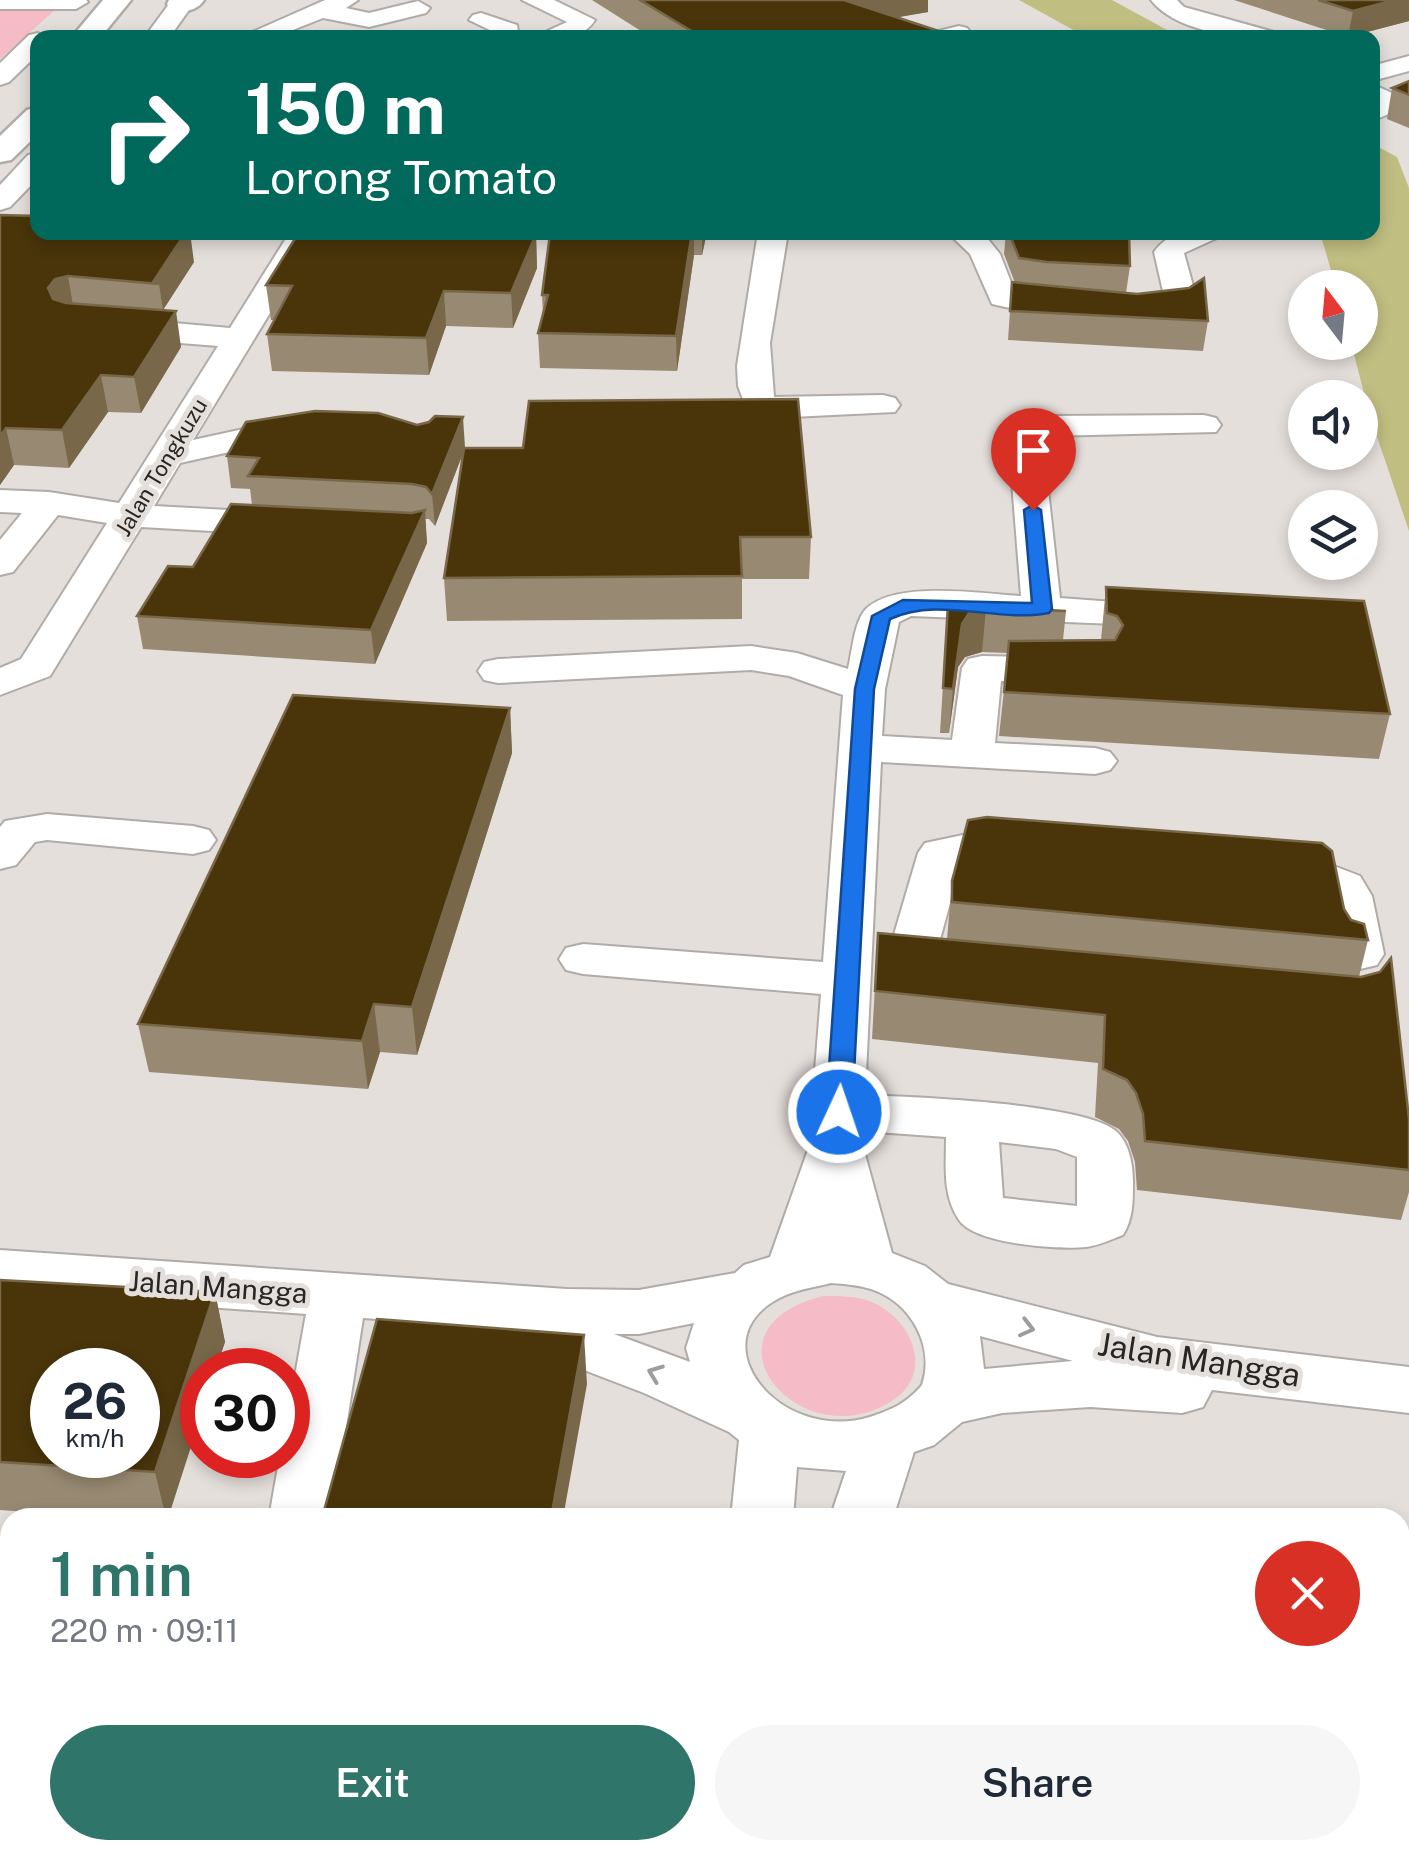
<!DOCTYPE html>
<html lang="en">
<head>
<meta charset="utf-8">
<style>
	:root { --surface:#fff; --page:#f6f6f7; --text:#1f2937; --muted:#747a83; --accent:#30756a }
	body { margin:0; font-family:"Public Sans",sans-serif; background:var(--page); color:var(--text); height:100vh; display:flex; flex-direction:column; font-size:38px; white-space:nowrap }
	* { box-sizing:border-box; margin:0 }
	p { font-size:32px; color:var(--muted) }
	.icon { flex:none; width:55px; height:55px; fill:none; stroke:currentColor; stroke-width:2; stroke-linecap:round; stroke-linejoin:round }
	.map { position:relative; flex:1; overflow:hidden }
	.drawer { position:absolute; left:0px; top:1508px; width:1410px; height:352px; display:flex; flex-direction:column; background:var(--surface); border-radius:30px 30px 0 0; box-shadow:0 5px 15px #0003 }
	.drawer>* { flex:none }
	.banner { position:absolute; left:30px; top:30px; width:1350px; height:210px; border-radius:20px; box-shadow:0 5px 15px #0003; background:#00695c; color:#fff; overflow:hidden }
	.needle { width:65px; rotate:344deg }
	.fabs { position:absolute; left:1288px; top:270px; display:grid; gap:20px }
	.fabs a { display:grid; place-items:center; width:90px; height:90px; border-radius:50%; background:var(--surface); box-shadow:0 5px 15px #0003; font-size:50px }
	.speed { position:absolute; left:30px; top:1348px; display:flex; gap:20px; font-size:50px; font-weight:700; text-align:center }
	.speed>* { display:grid; place-content:center; width:130px; height:130px; border-radius:50%; background:var(--surface); box-shadow:0 5px 15px #0003; line-height:1 }
	.speed small { font-size:25px; font-weight:400 }
	.speed .limit { border:15px solid #d22; background:#fff; color:#111 }
	.pin { position:absolute; display:grid; place-items:center; width:85px; height:85px; color:#fff; margin:-102px -42px; border-radius:50% 50% 50% 0; rotate:-45deg; box-shadow:0 0 10px #0007 }
	.pin .icon { rotate:45deg }
	.me { position:absolute; width:110px; margin:-55px; rotate:3deg; stroke-linejoin:round; filter:drop-shadow(0 0 8px #0008) }
	.turn { display:flex; align-items:center; gap:35px; height:210px; padding:0 50px; font-size:45px }
	.turn .icon { width:130px; height:130px; stroke-width:2.5 }
	.turn b { display:block; font-size:70px; line-height:85px }
	.round { display:grid; place-items:center; flex:none; width:105px; height:105px; border-radius:52px; background:var(--page) }
	.overview { display:flex; align-items:center; justify-content:space-between; height:170px; padding:0 50px }
	h1 { font-size:60px; font-weight:600; line-height:75px; color:var(--accent) }
	.primary-button { display:flex; gap:20px; margin-top:auto; padding:20px 50px }
	.primary-button a { flex:1; height:115px; border-radius:60px; background:var(--accent); color:#fff; font-size:40px; font-weight:600; line-height:115px; text-align:center }
	.primary-button a+a { background:var(--page); color:var(--text) }
	.map>svg:first-child { display:block }
</style>
</head>
<body>
<div class="map">
<svg width="1409" height="1859" viewBox="0 0 1409 1859">
	<rect width="100%" height="100%" fill="#e5dfdb"/>
	<g fill="#f5bbc6">
		<polygon points="0,0 66,0 0,59"/>
		<path d="M823,1296c16,0 31,0 46,5 41,15 68,71 23,100 -93,59 -201,-72 -69,-105z"/>
	</g>
	<g fill="#c1be82">
		<polygon points="1019,0 1112,0 1180,37 1086,37"/>
		<polygon points="1373,144 1397,157 1409,188 1409,531 1370,416 1351,343 1360,342 1360,288 1336,287 1320,233 1372,232"/>
	</g>
	<g fill="none" stroke-linecap="round" stroke-linejoin="round">
		<defs>
			<g id="minor">
				<polygon points="0,0 86,0 88,2 76,9 0,9"/>
				<polygon points="172,0 196,0 169,38 144,38"/>
				<polygon points="325,0 358,0 346,8 369,13 418,1 430,8 426,13 369,27 323,18 273,38 239,38"/>
				<path d="M522,0h32l41,20c-13,21 -40,18 -63,18l35,-16z"/>
				<path d="M1151,0h26l7,7 90,25 3,5c-38,2 -101,-5 -126,-37z"/>
				<polygon points="481,13 517,25 519,38 495,38 496,33 469,20 473,15"/>
				<polygon points="959,26 967,28 971,33 968,38 927,38 930,33"/>
				<polygon points="38,33 48,38 38,38 38,54 9,82 0,85 0,63 29,35"/>
				<polygon points="1409,56 1409,71 1372,81 1372,66"/>
				<polygon points="1372,84 1403,98 1407,103 1403,108 1372,121"/>
				<polygon points="38,153 38,178 10,207 0,210 0,185 28,155"/>
				<polygon points="290,232 319,232 193,440 294,418 306,421 311,428 306,435 180,463 154,506 285,513 298,516 303,524 298,532 285,535 141,527 50,676 0,695 0,668 21,659 107,523 58,515 13,572 0,575 0,540 22,513 0,512 0,490 49,492 119,503 218,346 117,338 106,335 101,328 106,321 117,318 230,328"/>
				<polygon points="758,232 788,232 770,343 774,397 883,395 895,398 900,405 895,412 771,418 747,410 738,386 737,366"/>
				<path d="M947,232l36,1 17,21 14,36 147,11 4,-1 -11,-48c17,-24 40,-20 67,-20l-4,6 -33,15 14,51c-22,31 -170,9 -206,0l-22,-50z"/>
				<path d="M1204,415l12,3 5,7 -5,7 -167,4 -6,8 17,154 95,7 6,8 -6,8 -14,4 -230,-9 -12,6 -14,67 -3,47 70,4 10,-72 6,-9 14,-3 90,2 14,3 6,9 -6,9 -14,3 -71,-1 -6,62 100,5 15,4 7,9 -7,9 -15,4 -214,-12 -16,333c47,2 222,8 252,37 13,13 16,34 16,51 0,19 0,36 -10,52 -11,4 -25,11 -37,12 -28,3 -111,-3 -127,-27 -17,-25 -13,-55 -13,-83l-83,-6v16l29,106 33,13 23,18 209,53 252,30v46l-197,-23 -9,17 -21,6 -92,-6 -88,6 -40,9 -28,23 -20,7 -21,66h-63l16,-47 -49,-4 -4,51h-62l8,-78 -10,-8 -85,-39 -138,-53 -7,-12 -136,-10 -31,200h-63l11,-63h8v-40l18,-101 -306,-22v-42l567,39 72,1 96,-17 9,-8 26,-8 39,-110 12,-153 -238,-20 -17,-4 -7,-11 7,-11 17,-4 240,18 20,-267 -54,-19 -38,-6 -253,13 -14,-3 -6,-9 6,-9 14,-3 253,-13 46,7 51,16c4,-16 6,-48 18,-60 30,-29 116,-15 155,-13l-12,-152 12,-21 28,-7zM999,1142l57,7 21,8v49l-74,-8zM831,1283c13,1 27,2 40,6 40,13 64,57 51,96 -15,18 -31,25 -52,32 -94,28 -177,-82 -84,-122 14,-6 30,-8 45,-12zM694,1323l-8,25 4,14 -76,-28h25zM980,1336l93,25 -89,8z"/>
				<polygon points="47,814 193,826 209,830 216,840 209,850 193,854 47,840 35,842 16,865 0,869 0,827 5,821"/>
				<path d="M982,831l59,8 7,10 -7,10c-27,6 -53,-2 -80,4l-28,102 -7,11 -17,5 -17,-5 -7,-11 33,-112 7,-10z"/>
				<path d="M1276,855l45,6 39,15 12,20 12,58 -7,11 -17,4 -17,-4c-12,-19 -8,-67 -26,-76 -16,-8 -40,-6 -57,-10l-7,-10 7,-10z"/>
				<polygon points="0,1614 10,1615 10,1673 0,1672"/>
				<polygon points="0,1730 10,1731 10,1795 0,1794"/>
				<polygon points="188,1850 260,1850 257,1859 185,1859"/>
				<polygon points="704,1850 776,1850 774,1859 702,1859"/>
			</g>
			<path id="major" d="M169,0h35c-7,11 -21,13 -34,10l-3,-6z"/>
			<g id="highway">
				<polygon points="103,0 131,0 100,38 71,38"/>
				<polygon points="38,107 38,134 11,160 0,162 0,136 27,110"/>
			</g>
		</defs>
		<use href="#minor" stroke="#b1aba8" stroke-width="4"/>
		<use href="#major" stroke="#b1aba8" stroke-width="5"/>
		<use href="#highway" stroke="#b1aba8" stroke-width="5"/>
		<use href="#minor" fill="#fff" fill-rule="evenodd"/>
		<use href="#major" fill="#fff" fill-rule="evenodd"/>
		<use href="#highway" fill="#fff" fill-rule="evenodd"/>
	</g>
	<g fill="#988a72">
		<polygon points="592,0 928,0 928,12 898,17 960,38 652,38"/>
		<polygon points="1234,0 1409,0 1409,21 1348,37"/>
		<polygon points="1409,81 1409,128 1387,119 1392,88"/>
		<polygon points="0,215 38,232 194,262 163,310 181,347 141,413 108,412 69,468 14,465 0,485"/>
		<polygon points="567,232 707,232 702,255 694,255 677,371 540,368 538,333 543,314 542,295"/>
		<polygon points="1006,232 1126,232 1130,266 1126,293 1208,321 1203,351 1008,340 1012,282 1015,283 1004,254"/>
		<polygon points="536,234 537,268 513,328 446,326 429,375 272,371 267,334 274,320 271,320 266,285"/>
		<polygon points="465,448 811,537 809,579 742,579 742,619 447,621 444,578 463,453 435,526 429,519 425,519 427,543 375,664 143,649 137,616 193,567 252,505 250,489 231,488 227,456"/>
		<polygon points="1106,587 1390,714 1379,759 999,736 1008,653 982,652 965,657 958,667 949,733 940,733 948,604 1066,611 1063,640 1101,640"/>
		<polygon points="510,708 512,753 417,1055 380,1052 368,1089 149,1072 138,1024"/>
		<polygon points="952,881 1344,909 1368,940 1359,977 1409,1119 1409,1192 1401,1220 1137,1190 1135,1162 1128,1141 1119,1129 1095,1117 1098,1063 872,1039 878,933 947,939"/>
		<polygon points="0,1280 215,1292 225,1342 168,1518 111,1518 0,1510"/>
		<polygon points="242,1850 503,1850 501,1859 240,1859"/>
	</g>
	<g fill="#786849">
		<polygon points="837,0 928,0 928,12 836,28"/>
		<polygon points="1394,0 1409,0 1409,21 1348,37 1353,11"/>
		<polygon points="186,232 190,232 194,262 163,310 159,284 153,282"/>
		<polygon points="692,232 694,232 694,255 677,371 676,336"/>
		<polygon points="702,232 707,232 702,255"/>
		<polygon points="536,234 537,268 513,328 511,293"/>
		<polygon points="68,276 74,311 62,314 48,288 55,279"/>
		<polygon points="444,291 446,326 429,375 426,338"/>
		<polygon points="176,311 181,347 141,413 134,377"/>
		<polygon points="101,375 108,412 69,468 62,430"/>
		<polygon points="463,417 465,448 435,526 432,494"/>
		<polygon points="6,428 14,465 0,485 0,436"/>
		<polygon points="425,510 427,543 375,664 371,630"/>
		<polygon points="986,609 982,652 965,657 958,667 949,733 953,689 962,624 969,613"/>
		<polygon points="510,708 512,753 417,1055 412,1007"/>
		<polygon points="374,1004 380,1052 368,1089 362,1041"/>
		<polygon points="215,1292 225,1342 215,1370 202,1370 202,1411 168,1518 166,1518 155,1472"/>
		<polygon points="584,1335 587,1384 563,1518 551,1518"/>
		<polygon points="448,1850 458,1850 459,1859 446,1859"/>
		<polygon points="497,1850 503,1850 501,1859 498,1859"/>
	</g>
	<g fill="#4a350a" stroke="#786849" stroke-width="2.5" fill-rule="evenodd">
		<polygon points="640,0 844,0 960,38 703,38"/>
		<polygon points="1318,0 1394,0 1353,11"/>
		<polygon points="1409,81 1409,95 1392,88"/>
		<polygon points="0,215 38,216 38,232 186,232 153,282 159,284 68,276 55,279 48,288 53,299 66,303 176,311 134,377 101,375 62,430 6,428 0,436"/>
		<polygon points="567,232 692,232 676,336 538,333 548,295 542,295 550,234 566,235"/>
		<polygon points="1009,232 1129,233 1130,266 1047,262 1019,258"/>
		<polygon points="298,234 536,234 511,293 444,291 426,338 267,334 292,286 266,285"/>
		<polygon points="1204,278 1208,321 1010,311 1012,282 1137,294 1189,288"/>
		<polygon points="798,399 811,537 740,537 742,576 444,578 464,448 523,448 529,401"/>
		<polygon points="315,411 378,413 417,425 429,422 435,416 463,417 432,494 426,487 412,484 248,476 259,458 227,456 246,422"/>
		<polygon points="231,504 412,513 425,510 371,630 137,616 168,566 193,567"/>
		<polygon points="1106,587 1364,601 1390,714 1004,692 1009,641 1115,640 1123,625 1117,616 1107,613"/>
		<polygon points="948,604 1066,611 986,609 969,613 962,624 953,689 943,688"/>
		<polygon points="293,695 510,708 412,1007 374,1004 362,1041 138,1024"/>
		<polygon points="987,817 1322,843 1332,851 1344,909 1351,920 1364,924 1368,940 952,902 952,881 968,820"/>
		<polygon points="878,933 1361,977 1380,972 1391,958 1409,1119 1409,1170 1145,1141 1143,1114 1136,1093 1127,1080 1103,1069 1105,1015 875,991"/>
		<path d="M0,1280l215,12 -60,180 -155,-10zM52,1370h86v85h-86z"/>
		<polygon points="377,1319 584,1335 551,1518 322,1518"/>
		<polygon points="1400,1796 1409,1796 1409,1859 816,1859 817,1850 1400,1850"/>
		<polygon points="242,1850 448,1850 446,1859 240,1859"/>
	</g>
	<defs><path id="oneway-chevron" d="M-2-3.5L2.5 0L-2 3.5" fill="none" stroke-width="1.6" stroke-linecap="round" stroke-linejoin="round" transform="scale(2.5)"/></defs>
	<g stroke="#9e9d9c">
		<use href="#oneway-chevron" transform="translate(1027 1328) rotate(14)"/>
		<use href="#oneway-chevron" transform="translate(655 1373) rotate(-159)"/>
	</g>
	<path fill="#1a73e8" stroke="#114b97" stroke-width="2.5" d="M1033,505l8,5 11,99 -3,4c-52,10 -109,-17 -159,6l-16,70 -22,423 -4,6h-18l-4,-6 29,-423 17,-73 31,-16 129,3 -8,-93z"/>
	<g text-anchor="middle" stroke-width="10" stroke-linejoin="round" paint-order="stroke">
		<g font-size="22" fill="#282624" stroke="#e5dfdb">
			<text transform="translate(161 467) rotate(-59)" y="8">Jalan Tongkuzu</text>
		</g>
		<g font-size="28" fill="#282624" stroke="#e5dfdb">
			<text transform="translate(218 1287) rotate(4)" y="10">Jalan Mangga</text>
		</g>
		<g font-size="32" fill="#282624" stroke="#e5dfdb">
			<text transform="translate(1199 1360) rotate(9)" y="11">Jalan Mangga</text>
		</g>
	</g>
</svg>
<div class="fabs">
<a><svg class="needle" viewBox="-14 -14 28 28"><path d="M0-13l5 13h-10z" fill="#e53935"/><path d="M0 13l5-13h-10z" fill="#747a83"/></svg></a>
<a><svg class="icon" aria-label="sound" viewBox="0 0 24 24"><path d="M4 9h4l5-4v14l-5-4H4zM17 9q2 3 0 6"/></svg></a>
<a><svg class="icon" aria-label="layers" viewBox="0 0 24 24"><path d="M12 4l9 5-9 5-9-5zM3 14l9 5 9-5"/></svg></a>
</div>
<div class="speed"><div>26<small>km/h</small></div><div class="limit">30</div></div>
<div class="pin" style="left:1033px;top:510px;background:#d93025"><svg class="icon" aria-label="arrive" viewBox="0 0 24 24"><path d="M6 21V4h12l-3 4 3 4H6"/></svg></div>
<svg class="me" style="left:839px;top:1112px" viewBox="-20 -20 40 40"><circle r="17" fill="#1a73e8" stroke="#fff" stroke-width="3"/><path d="M0-11L8 9 0 5-8 9z" fill="#fff"/></svg>
<div class="banner">
<div class="turn"><svg class="icon" aria-label="right" viewBox="0 0 24 24"><path d="M7 20v-9h11M14 6l5 5-5 5"/></svg><div><b>150 m</b>Lorong Tomato</div></div>
</div>
<section class="drawer">
<div class="overview"><div><h1>1 min</h1><p>220 m · 09:11</p></div><a class="round" style="background:#d93025;color:#fff"><svg class="icon" aria-label="close" viewBox="0 0 24 24"><path d="M6 6l12 12M18 6L6 18"/></svg></a></div>
<div class="primary-button"><a>Exit</a><a>Share</a></div>
</section>
</div>
</body>
</html>
